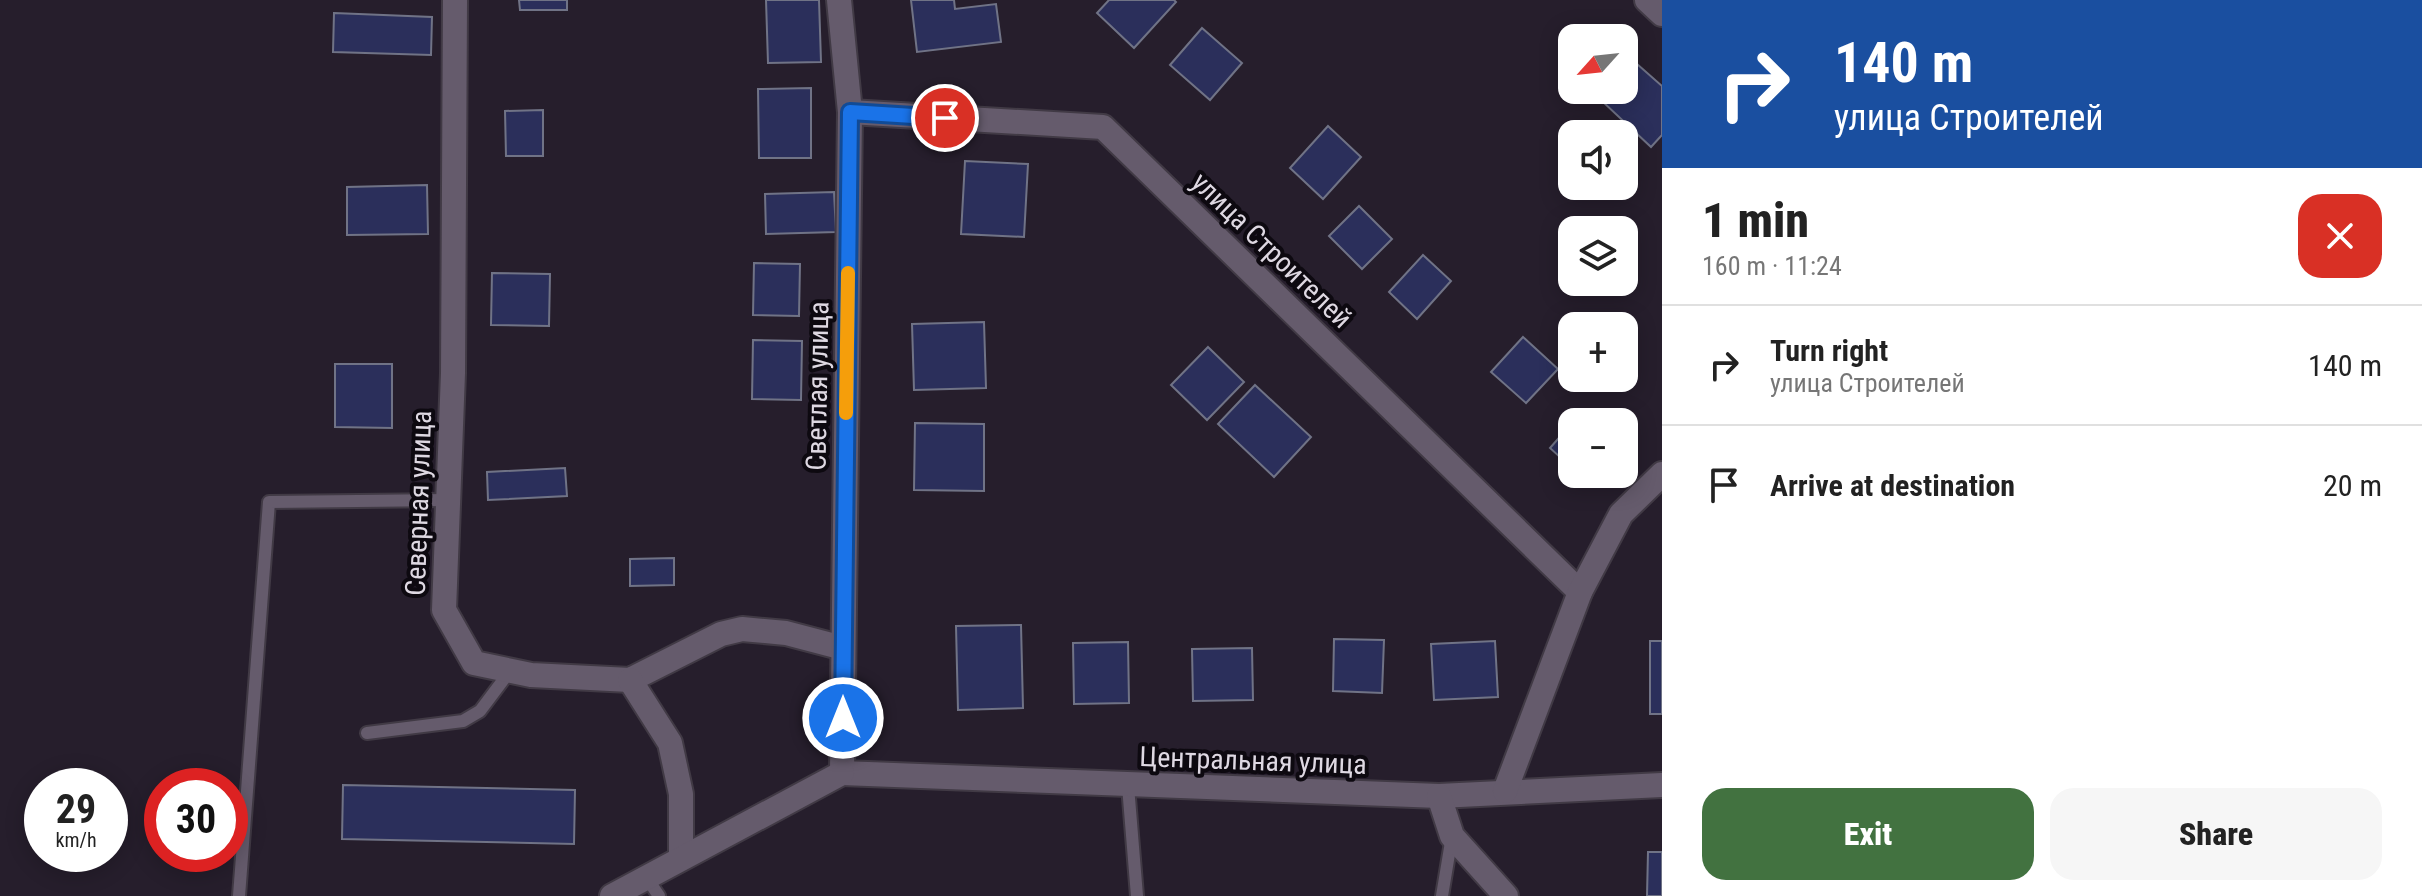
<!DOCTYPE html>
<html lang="en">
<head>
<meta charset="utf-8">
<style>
	:root { --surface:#fff; --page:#f6f6f6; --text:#222; --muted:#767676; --line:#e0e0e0; --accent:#427240 }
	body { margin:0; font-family:"Roboto Condensed",sans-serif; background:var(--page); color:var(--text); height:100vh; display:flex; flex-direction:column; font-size:30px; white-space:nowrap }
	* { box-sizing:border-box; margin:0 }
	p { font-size:26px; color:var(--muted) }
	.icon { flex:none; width:44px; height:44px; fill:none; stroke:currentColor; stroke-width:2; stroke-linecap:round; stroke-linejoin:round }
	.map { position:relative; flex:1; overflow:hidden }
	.panel { display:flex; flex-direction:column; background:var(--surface); width:760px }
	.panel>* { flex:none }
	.banner { background:#1a4fa0; color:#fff; overflow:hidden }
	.needle { width:52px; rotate:243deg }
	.fabs { position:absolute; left:1558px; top:24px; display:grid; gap:16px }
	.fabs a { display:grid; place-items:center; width:80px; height:80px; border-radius:16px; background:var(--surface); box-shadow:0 4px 20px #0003; font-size:40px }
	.speed { position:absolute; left:24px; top:768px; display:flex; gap:16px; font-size:40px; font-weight:700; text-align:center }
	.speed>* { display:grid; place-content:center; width:104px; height:104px; border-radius:50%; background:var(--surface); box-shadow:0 4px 20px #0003; line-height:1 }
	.speed small { font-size:20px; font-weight:400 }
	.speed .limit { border:12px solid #d22; background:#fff; color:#111 }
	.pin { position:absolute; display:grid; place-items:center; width:68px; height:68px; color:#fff; margin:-34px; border:4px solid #fff; border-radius:50%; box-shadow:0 2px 8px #0007 }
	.me { position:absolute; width:88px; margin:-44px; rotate:0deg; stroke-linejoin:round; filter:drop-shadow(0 0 6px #0008) }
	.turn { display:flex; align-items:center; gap:28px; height:168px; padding:0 40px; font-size:36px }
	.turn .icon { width:104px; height:104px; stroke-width:2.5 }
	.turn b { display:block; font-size:56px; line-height:68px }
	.round { display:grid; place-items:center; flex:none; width:84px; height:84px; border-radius:24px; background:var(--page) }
	.overview { display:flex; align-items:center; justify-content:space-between; height:136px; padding:0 40px }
	h1 { font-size:48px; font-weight:800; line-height:60px }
	.cta { display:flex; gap:16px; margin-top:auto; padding:16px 40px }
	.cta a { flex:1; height:92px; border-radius:24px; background:var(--accent); color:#fff; font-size:32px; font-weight:800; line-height:92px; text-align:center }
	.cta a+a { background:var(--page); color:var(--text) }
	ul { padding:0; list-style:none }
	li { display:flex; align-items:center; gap:24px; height:120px; padding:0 40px; border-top:2px solid var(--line) }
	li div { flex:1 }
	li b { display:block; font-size:30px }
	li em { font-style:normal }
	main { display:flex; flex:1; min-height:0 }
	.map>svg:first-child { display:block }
</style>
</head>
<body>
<main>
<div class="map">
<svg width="1662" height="896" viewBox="0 0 1662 896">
	<rect width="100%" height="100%" fill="#261e2c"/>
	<g fill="#2b2f5b" stroke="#707386" stroke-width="2">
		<polygon points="519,0 567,0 567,10 520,10"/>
		<polygon points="766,0 819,0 821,62 768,63"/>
		<polygon points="911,0 954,0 955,9 996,4 1001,42 917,52"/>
		<polygon points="1109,0 1174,0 1176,2 1134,48 1097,13"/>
		<polygon points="334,13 432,17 431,55 333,52"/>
		<polygon points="1202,28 1242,63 1210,100 1170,65"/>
		<polygon points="1637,64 1662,86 1662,135 1651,147 1603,102 1613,90 1624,90 1624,78"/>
		<polygon points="811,88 811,158 759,158 758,89"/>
		<polygon points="543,110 543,156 506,156 505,111"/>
		<polygon points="1328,126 1361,157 1323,199 1290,168"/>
		<polygon points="965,161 1028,164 1024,237 961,234"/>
		<polygon points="427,185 428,234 347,235 347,187"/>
		<polygon points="834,192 836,232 766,234 765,194"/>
		<polygon points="1359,206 1392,239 1362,269 1329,236"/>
		<polygon points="1423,255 1451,281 1417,319 1389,292"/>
		<polygon points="754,263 800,264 799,316 753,315"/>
		<polygon points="492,273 550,274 549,326 491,325"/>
		<polygon points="984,322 986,388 914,390 912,324"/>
		<polygon points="1523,337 1558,369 1526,403 1491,372"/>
		<polygon points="753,340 802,341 801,400 752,399"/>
		<polygon points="1208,347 1244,382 1207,420 1171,385"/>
		<polygon points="335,364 392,364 392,428 335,427"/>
		<polygon points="1255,385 1311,437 1274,477 1218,424"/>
		<polygon points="915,423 984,424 984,491 914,490"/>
		<polygon points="1572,423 1572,468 1550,448"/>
		<polygon points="565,468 567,496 488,500 487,472"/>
		<polygon points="674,558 674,585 630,586 630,559"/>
		<polygon points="1021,625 1023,708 958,710 956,626"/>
		<polygon points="1334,639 1384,640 1382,693 1333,691"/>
		<polygon points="1495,641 1498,697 1434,700 1431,644"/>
		<rect x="1650" y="641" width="12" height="73"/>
		<polygon points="1128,642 1129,703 1074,704 1073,643"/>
		<polygon points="1252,648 1253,700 1193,701 1192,649"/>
		<polygon points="343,785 575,790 574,844 342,839"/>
		<polygon points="1648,852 1662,852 1662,896 1647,896"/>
	</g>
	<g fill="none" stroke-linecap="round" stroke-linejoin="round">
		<defs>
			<g id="lane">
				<polyline points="367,733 463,721 480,711 510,671"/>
				<polyline points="1128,786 1137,896"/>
				<polyline points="646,877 659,896"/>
				<polyline points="239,896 269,502 447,500"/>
				<polyline points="1442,896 1452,836"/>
			</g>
			<g id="street">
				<polyline points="455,0 453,373 444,610 474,663 531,675 630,680 721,634 742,629 786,633 843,648"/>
				<polyline points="839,0 850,112 842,773"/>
				<polyline points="1647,0 1662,14"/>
				<polyline points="850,112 1103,127 1580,592"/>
				<polyline points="630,680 670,743 681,794 681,858"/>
				<polyline points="842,773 1439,796 1662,785"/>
				<polyline points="1505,791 1580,592 1621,514 1662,474"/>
				<polyline points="1439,796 1452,836 1506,896"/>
				<polyline points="612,896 842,773"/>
			</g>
		</defs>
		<use href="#lane" stroke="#413a45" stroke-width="16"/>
		<use href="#street" stroke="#413a45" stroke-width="28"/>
		<use href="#lane" stroke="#655b6c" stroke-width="12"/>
		<use href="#street" stroke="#655b6c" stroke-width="24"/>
	</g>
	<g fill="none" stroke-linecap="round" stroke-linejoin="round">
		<defs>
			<polyline id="route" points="843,718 850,112 945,118"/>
		</defs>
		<use href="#route" stroke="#114b97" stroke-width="20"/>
		<use href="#route" stroke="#1a73e8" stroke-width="14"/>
		<polyline stroke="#f59e0b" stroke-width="14" points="846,413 848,273"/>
	</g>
	<g text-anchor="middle" stroke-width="8" stroke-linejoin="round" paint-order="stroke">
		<g font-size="28" fill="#ded8e2" stroke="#0d0910">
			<text transform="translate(1272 250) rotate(44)" y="10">улица Строителей</text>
			<text transform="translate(817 386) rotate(-89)" y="10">Светлая улица</text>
			<text transform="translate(418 503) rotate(-88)" y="10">Северная улица</text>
			<text transform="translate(1253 760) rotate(2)" y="10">Центральная улица</text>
		</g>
	</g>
</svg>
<div class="fabs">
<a><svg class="needle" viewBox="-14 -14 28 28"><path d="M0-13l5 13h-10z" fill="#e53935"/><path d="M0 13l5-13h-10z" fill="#767676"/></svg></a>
<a><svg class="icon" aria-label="sound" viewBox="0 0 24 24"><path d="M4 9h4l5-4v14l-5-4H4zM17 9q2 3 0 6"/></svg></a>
<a><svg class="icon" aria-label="layers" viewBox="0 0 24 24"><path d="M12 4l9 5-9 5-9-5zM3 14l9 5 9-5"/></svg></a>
<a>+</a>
<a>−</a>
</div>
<div class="speed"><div>29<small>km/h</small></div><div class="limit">30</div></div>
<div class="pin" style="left:945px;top:118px;background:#d93025"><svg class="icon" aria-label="arrive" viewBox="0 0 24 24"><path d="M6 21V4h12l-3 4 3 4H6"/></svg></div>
<svg class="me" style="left:843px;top:718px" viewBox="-20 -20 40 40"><circle r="17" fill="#1a73e8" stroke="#fff" stroke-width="3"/><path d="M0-11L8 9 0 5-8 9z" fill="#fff"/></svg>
</div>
<section class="panel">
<div class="banner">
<div class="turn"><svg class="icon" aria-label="right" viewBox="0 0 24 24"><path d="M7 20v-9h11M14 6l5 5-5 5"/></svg><div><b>140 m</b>улица Строителей</div></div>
</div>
<div class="overview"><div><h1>1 min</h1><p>160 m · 11:24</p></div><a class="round" style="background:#d93025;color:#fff"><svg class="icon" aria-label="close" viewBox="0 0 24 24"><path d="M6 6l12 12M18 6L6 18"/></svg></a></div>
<ul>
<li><svg class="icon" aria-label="right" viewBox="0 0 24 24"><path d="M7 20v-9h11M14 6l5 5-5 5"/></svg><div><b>Turn right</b><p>улица Строителей</p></div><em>140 m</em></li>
<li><svg class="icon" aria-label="arrive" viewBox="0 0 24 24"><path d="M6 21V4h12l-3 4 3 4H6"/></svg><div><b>Arrive at destination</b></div><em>20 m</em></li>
</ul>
<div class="cta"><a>Exit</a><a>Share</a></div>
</section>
</main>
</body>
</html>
